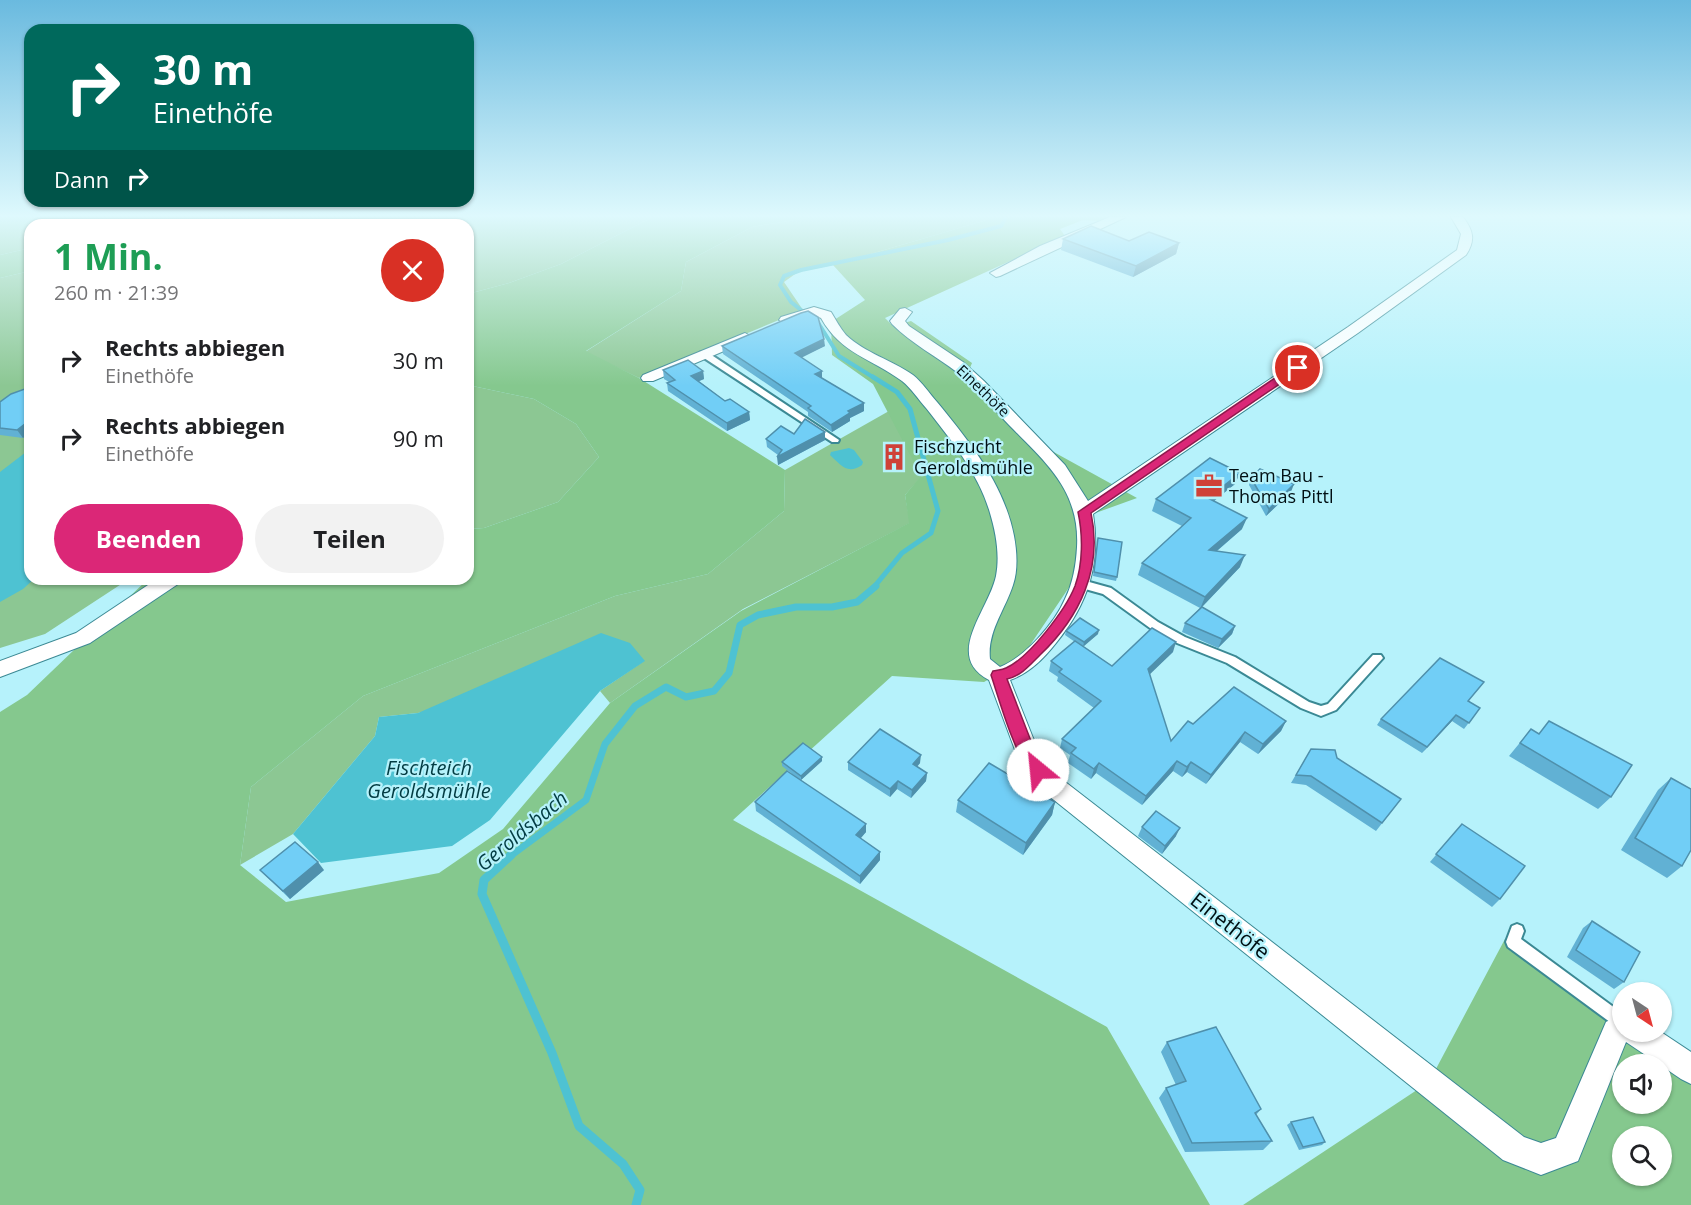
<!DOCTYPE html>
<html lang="de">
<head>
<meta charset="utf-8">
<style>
	:root { --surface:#fff; --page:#f2f2f2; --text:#202124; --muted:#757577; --accent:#db2777 }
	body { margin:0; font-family:"Open Sans",sans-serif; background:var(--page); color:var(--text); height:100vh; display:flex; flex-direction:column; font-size:22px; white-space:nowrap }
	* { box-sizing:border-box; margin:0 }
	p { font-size:20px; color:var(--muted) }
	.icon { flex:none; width:33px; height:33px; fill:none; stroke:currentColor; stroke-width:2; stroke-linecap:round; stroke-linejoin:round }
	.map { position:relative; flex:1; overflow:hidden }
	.sheet { position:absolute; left:24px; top:219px; width:450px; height:366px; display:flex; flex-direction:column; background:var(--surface); border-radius:18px; box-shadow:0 2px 4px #0004 }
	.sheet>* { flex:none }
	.top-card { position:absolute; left:24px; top:24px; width:450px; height:183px; border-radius:18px; box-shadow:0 2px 4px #0004; background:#00695c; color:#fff; overflow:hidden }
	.needle { width:39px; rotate:144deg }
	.fabs { position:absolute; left:1612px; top:982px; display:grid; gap:12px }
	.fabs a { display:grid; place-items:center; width:60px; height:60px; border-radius:50%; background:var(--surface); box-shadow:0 2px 4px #0004; font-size:30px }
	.pin { position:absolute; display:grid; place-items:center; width:51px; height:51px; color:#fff; margin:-26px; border:3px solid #fff; border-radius:50%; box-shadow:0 2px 6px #0007 }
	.me { position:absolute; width:66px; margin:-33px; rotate:332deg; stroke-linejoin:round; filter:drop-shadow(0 0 4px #0008) }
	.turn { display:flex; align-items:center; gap:21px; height:126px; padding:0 30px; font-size:27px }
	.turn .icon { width:78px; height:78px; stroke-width:2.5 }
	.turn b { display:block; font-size:42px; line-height:51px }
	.then { display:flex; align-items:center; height:57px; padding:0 30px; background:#0003; gap:12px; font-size:22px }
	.round { display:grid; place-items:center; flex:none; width:63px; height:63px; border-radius:32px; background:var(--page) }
	.head { display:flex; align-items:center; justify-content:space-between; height:102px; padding:0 30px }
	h1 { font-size:36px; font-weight:700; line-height:45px; color:#1e9e55 }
	.button { display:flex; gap:12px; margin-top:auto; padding:12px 30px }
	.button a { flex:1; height:69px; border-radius:36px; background:var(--accent); color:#fff; font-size:24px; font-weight:700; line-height:69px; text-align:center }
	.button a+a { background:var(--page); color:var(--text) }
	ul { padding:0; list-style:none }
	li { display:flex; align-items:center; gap:18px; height:78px; padding:0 30px }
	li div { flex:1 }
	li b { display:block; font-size:22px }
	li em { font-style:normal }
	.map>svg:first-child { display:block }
</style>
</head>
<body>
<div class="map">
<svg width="1691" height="1205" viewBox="0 0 1691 1205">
	<rect width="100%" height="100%" fill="#b6f2fb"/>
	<g fill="#8cc793">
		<polygon points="0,217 157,217 130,225 30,225 30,248 0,255"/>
		<polygon points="270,217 653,217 561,264 509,283 468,294 468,225 234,225"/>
		<polygon points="813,217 997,217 833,265 798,272 784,282 803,310 639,378 585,352 681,291 686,262 752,227"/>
		<polygon points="30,271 30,579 129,579 45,634 0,648 0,278"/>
		<polygon points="468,385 534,399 576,424 599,457 558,502 484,528 468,529"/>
		<polygon points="889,411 922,476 905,495 910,523 743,609 610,703 600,691 644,661 418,713 379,717 375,736 293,834 240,865 251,787 363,696 615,596 708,574 784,511 785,470"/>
	</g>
	<g fill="#85c88e" fill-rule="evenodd">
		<polygon points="157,217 270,217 234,225 130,225"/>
		<polygon points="653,217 813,217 752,227 686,262 681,291 586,351 639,378 785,470 784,511 708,574 615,596 363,696 251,787 240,865 286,902 439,873 503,829 610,703 741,611 909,523 905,495 921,476 873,384 832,355 831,322 865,300 833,265 997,217 1110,217 1101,221 1083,220 1060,229 1065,236 885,318 893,326 911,321 972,363 969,370 1041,445 1137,498 1090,515 1072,583 1018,663 984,682 892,676 733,820 1107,1027 1210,1205 0,1205 0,712 27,695 148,579 468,579 468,529 484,528 558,502 599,457 576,424 534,399 468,385 468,294 509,283 561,264"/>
		<polygon points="30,248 30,271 0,278 0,255"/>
		<path d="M1505,939l118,85v8l68,41v132h-448l186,-123zM1623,1065h39v39h-39zM1623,1137h39v39h-39z"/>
	</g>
	<g fill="#4ec2d2">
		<path d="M849,448l5,2 9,12 -1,3c-15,10 -21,0 -32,-10l1,-3z"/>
		<polygon points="30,449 30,579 34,579 23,589 0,602 0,472"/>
		<polygon points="601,633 630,643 645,661 600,691 490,820 452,846 321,863 293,834 375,736 379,717 418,713"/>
	</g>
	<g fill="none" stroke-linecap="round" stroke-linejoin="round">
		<g stroke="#4ec2d2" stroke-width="4">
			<polyline points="806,314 791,302 780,285 784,276 801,270 948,240 1001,226 1006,217"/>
			<polyline points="817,321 839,356 876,379"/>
		</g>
		<polyline stroke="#4ec2d2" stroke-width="5" points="873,377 897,392 910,409 938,511 931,533 902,553 874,587"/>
		<polyline stroke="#4ec2d2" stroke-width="7" points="509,857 586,800 605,744 635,706 666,687 686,697 714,691 729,673 740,625 758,615 796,607 832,607 857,602 876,586"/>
		<polyline stroke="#4ec2d2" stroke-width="9" points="511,855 484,880 482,894 552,1053 579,1126 623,1164 640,1190 636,1205"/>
		<defs>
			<g id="lane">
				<polygon points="701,352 707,352 839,440 838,442 832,442 701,356"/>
				<polygon points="1082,580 1111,588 1158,622 1185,637 1235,657 1309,702 1321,706 1328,704 1373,655 1381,655 1383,658 1336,710 1321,716 1301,708 1227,663 1177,643 1150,628 1103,594 1078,587 1077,584 1078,581"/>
				<polygon points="1517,924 1522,926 1524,931 1521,939 1623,1014 1623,1031 1618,1028 1508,947 1506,942 1512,926"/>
			</g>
			<g id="street">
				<polygon points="1110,217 1126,217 1000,276 996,277 990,273 1040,246"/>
				<path d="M1451,217h12c10,13 13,23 3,38l-108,78 -265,181c8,50 -5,90 -37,129 -12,15 -26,30 -46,37l29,73 16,21 469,363 17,6 15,-5 50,-116 17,-9v19h38l30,20v32l-10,-5 -55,-37 -48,119 -37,14 -38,-15 -464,-372 -21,-30 -29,-78c-46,-24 0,-70 7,-104 4,-21 0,-43 -6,-63 -11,-39 -39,-73 -64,-105 -8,-9 -15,-20 -24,-27 -31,-23 -61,-27 -81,-63l-7,-3 -28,9 -7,-4 2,-3 33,-10 17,5c5,8 9,16 15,23 19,18 46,25 67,40 9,7 16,18 24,27 32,39 67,82 77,134 3,16 4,34 -1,49 -8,25 -26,47 -23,74l10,8c24,-9 55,-44 65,-68 8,-16 11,-34 12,-52 3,-57 -32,-85 -68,-122 -17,-18 -32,-37 -51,-52 -22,-17 -46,-29 -66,-49l-2,-3 10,-12 5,-1 7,4 -7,9 4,5 54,36 21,19 81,84 23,36 260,-174 109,-77 4,-16z"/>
				<polygon points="745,333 752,337 750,340 653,381 643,381 641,378 643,375"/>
				<polygon points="157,579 181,579 178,584 90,643 0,677 0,661 76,633"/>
			</g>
		</defs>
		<use href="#lane" stroke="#3b8994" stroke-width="4"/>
		<use href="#street" stroke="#3b8994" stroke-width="2"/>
		<use href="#lane" fill="#fff" fill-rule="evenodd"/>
		<use href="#street" fill="#fff" fill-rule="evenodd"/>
	</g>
	<g fill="#61b1d4">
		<polygon points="1063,239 1129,241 1179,243 1176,254 1133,277 1061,250"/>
		<polygon points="722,346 825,346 801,357 822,371 822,378 864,403 864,411 850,418 850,421 832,432 808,416 808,412 723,354"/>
		<polygon points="663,370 703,371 704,379 699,381 725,401 749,412 750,420 727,431 668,391 667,383 669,382 664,379"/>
		<polygon points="0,402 23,438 0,435"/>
		<polygon points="794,434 825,440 778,465 778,455 767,447 766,439"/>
		<polygon points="1251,478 1291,492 1266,516 1249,485"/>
		<polygon points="1235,484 1214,501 1242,529 1217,551 1240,567 1202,607 1235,626 1232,634 1218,648 1182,632 1185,623 1200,608 1138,575 1142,563 1182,526 1152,511 1156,499"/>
		<polygon points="1098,538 1117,577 1116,581 1093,576"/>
		<polygon points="1066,631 1098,634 1083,646 1112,666 1173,652 1149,674 1171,741 1193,724 1286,721 1281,731 1258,754 1240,742 1206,784 1187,772 1182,777 1173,771 1142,805 1096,773 1091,779 1068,763 1070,755 1060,748 1062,739 1094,708 1057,681 1058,677 1049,671 1051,661 1075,642 1065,635"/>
		<polygon points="1479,688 1468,701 1480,708 1464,729 1452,721 1422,753 1377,725 1381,719"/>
		<polygon points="1549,721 1611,797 1598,809 1509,756 1531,729 1539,734"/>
		<polygon points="1311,749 1337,758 1401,799 1376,831 1306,785 1291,783"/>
		<polygon points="822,761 801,780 866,832 860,838 880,852 880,860 860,884 756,811 755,802 796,777 782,766 782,762"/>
		<polygon points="848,762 920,763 917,767 927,773 926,781 911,798 897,789 890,797 848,770"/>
		<polygon points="1671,778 1682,866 1667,878 1621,850 1658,790"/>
		<polygon points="958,800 1055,802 1052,815 1023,855 956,812"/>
		<polygon points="1462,824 1500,899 1492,907 1430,862"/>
		<polygon points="1142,827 1176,836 1162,854 1138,836"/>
		<polygon points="260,870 324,870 290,899 267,877"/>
		<polygon points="1592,921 1624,982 1614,989 1567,957 1583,928"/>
		<polygon points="1167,1042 1261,1109 1256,1115 1272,1141 1263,1150 1185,1152 1159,1098 1166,1088 1176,1085 1161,1052"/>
		<polygon points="1291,1122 1325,1142 1322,1145 1299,1150 1287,1125"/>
	</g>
	<g fill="#4f90ac">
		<polygon points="1179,243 1176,254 1133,277 1136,266"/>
		<polygon points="824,339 825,346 795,361 795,353"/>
		<polygon points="703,371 704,379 692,384 691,376"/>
		<polygon points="822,371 822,378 815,374"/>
		<polygon points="864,403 864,411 850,418 850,421 832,432 831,425 848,411"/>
		<polygon points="749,412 750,420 727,431 727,423"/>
		<polygon points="30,420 30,433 23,438 17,430"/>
		<polygon points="825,432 825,440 778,465 777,457"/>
		<polygon points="1240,473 1235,484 1204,509 1208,498"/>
		<polygon points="1294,484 1291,492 1266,516 1269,509"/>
		<polygon points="1247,518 1242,529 1205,561 1209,550"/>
		<polygon points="1245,555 1240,567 1200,609 1205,597"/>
		<polygon points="1235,626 1232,634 1218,648 1222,639"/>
		<polygon points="1099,630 1098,634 1083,647 1084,642"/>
		<polygon points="1176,642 1173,652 1145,679 1148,669"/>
		<polygon points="1456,715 1452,721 1422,753 1427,747"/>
		<polygon points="1286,721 1281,731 1258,754 1263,744"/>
		<polygon points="1245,732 1240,742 1206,784 1211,775"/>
		<polygon points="921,755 920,763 912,772 913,764"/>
		<polygon points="822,757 822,761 801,780 801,776"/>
		<polygon points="1177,761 1173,771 1142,805 1146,796"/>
		<polygon points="1191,762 1187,772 1182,777 1187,767"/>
		<polygon points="1099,763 1096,773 1091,779 1094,769"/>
		<polygon points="927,773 926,781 911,798 912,790"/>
		<polygon points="898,781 897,789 890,797 890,789"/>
		<polygon points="1055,802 1052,815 1023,855 1026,843"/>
		<polygon points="866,824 866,832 856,844 856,835"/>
		<polygon points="1180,828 1176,836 1162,854 1165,846"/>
		<polygon points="880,852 880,860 860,884 860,876"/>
		<polygon points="318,862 324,870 290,899 283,891"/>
	</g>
	<g fill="#71cef6" stroke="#4f90ac" stroke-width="1.5">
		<polygon points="1091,226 1129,241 1149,232 1179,243 1136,266 1063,239"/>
		<polygon points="808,311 818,317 824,339 795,353 822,371 815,374 864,403 848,411 850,413 831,425 808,408 811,406 722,346 801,313"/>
		<polygon points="688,360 703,371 691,376 725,401 730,399 749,412 727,423 667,383 675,380 663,370"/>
		<polygon points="28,382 30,382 30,420 17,430 0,428 0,402 11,394 25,389"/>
		<polygon points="805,419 825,432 777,457 782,450 766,439 781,426 794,434"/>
		<polygon points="1210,458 1240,473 1208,498 1247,518 1209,550 1245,555 1205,597 1142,563 1191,518 1156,499"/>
		<polygon points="1260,469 1294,484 1269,509 1251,478"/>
		<polygon points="1098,538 1122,542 1117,577 1094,572"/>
		<polygon points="1202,607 1235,626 1222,639 1185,623"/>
		<polygon points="1080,618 1099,630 1084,642 1066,631"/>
		<polygon points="1152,628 1176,642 1148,669 1171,741 1188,721 1193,724 1234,687 1286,721 1263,744 1245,732 1211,775 1191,762 1187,767 1177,761 1146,796 1099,763 1094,769 1071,753 1076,748 1062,739 1101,701 1059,672 1062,669 1051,661 1075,641 1112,666"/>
		<polygon points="1440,658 1484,682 1468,701 1480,708 1469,723 1456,715 1427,747 1381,719"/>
		<polygon points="1549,721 1632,765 1611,797 1520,743 1531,729 1539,734"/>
		<polygon points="880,729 921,755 913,764 927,773 912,790 898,781 890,789 848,762"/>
		<polygon points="803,743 822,757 801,776 782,762"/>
		<polygon points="1311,749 1335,750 1337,758 1401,799 1382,823 1311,776 1296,775"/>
		<polygon points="989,763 1055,802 1026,843 958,800"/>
		<polygon points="787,771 866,824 856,835 880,852 860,876 755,802"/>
		<polygon points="1671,778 1691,789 1691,850 1682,866 1635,838"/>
		<polygon points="1156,811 1180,828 1165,846 1142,827"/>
		<polygon points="1462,824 1525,866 1500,899 1436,854"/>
		<polygon points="295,842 318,862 283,891 260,870"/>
		<polygon points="1592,921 1640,952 1624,982 1576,950"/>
		<polygon points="1216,1027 1261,1109 1255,1113 1272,1141 1192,1143 1166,1088 1186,1081 1167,1042"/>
		<polygon points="1313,1117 1325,1142 1303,1147 1291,1122"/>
	</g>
	<linearGradient id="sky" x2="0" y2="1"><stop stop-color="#6abadf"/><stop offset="0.56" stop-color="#def9fd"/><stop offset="1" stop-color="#def9fd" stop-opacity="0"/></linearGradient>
	<rect width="1691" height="386" fill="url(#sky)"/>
	<path fill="#db2777" stroke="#8e194d" stroke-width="1.5" d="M1294,365l9,3 -212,145c12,55 -11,104 -51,142 -10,10 -19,21 -33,24l29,75 10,16 -2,4c-5,2 -9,2 -13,-2 -16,-16 -32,-73 -40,-97l2,-4c4,-1 9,-1 13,-3 23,-10 60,-59 69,-82 8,-22 8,-51 3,-74z"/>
	<defs>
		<symbol id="building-bare" viewBox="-9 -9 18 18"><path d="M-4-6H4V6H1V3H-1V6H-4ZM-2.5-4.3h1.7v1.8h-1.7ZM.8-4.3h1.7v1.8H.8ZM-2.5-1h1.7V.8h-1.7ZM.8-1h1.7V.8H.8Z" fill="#cf4138" stroke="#b6f2fb" stroke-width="2.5" paint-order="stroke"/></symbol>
		<symbol id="office-bare" viewBox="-9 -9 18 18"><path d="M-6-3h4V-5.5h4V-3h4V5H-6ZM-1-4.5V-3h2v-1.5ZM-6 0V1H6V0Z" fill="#cf4138" stroke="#b6f2fb" stroke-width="2.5" paint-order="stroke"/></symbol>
	</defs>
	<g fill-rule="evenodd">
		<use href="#building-bare" x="875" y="438" width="38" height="38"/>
		<use href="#office-bare" x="1190" y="467" width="38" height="38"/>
	</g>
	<g text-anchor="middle" stroke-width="4.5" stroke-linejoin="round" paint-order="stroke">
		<g font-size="15" fill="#000f13" stroke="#b6f2fb">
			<text transform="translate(983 391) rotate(44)" y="5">Einethöfe</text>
		</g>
		<g font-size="18" fill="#000f13" stroke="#b6f2fb" text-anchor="start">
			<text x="914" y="453">Fischzucht<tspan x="914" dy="21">Geroldsmühle</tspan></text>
			<text x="1229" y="482">Team Bau -<tspan x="1229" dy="21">Thomas Pittl</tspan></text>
		</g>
		<g font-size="20" font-style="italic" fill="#023b42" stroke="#b6f2fb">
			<text x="429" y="775">Fischteich<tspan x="429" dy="23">Geroldsmühle</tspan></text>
			<text transform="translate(522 831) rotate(-40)" y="7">Geroldsbach</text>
		</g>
		<g font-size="21" fill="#000f13" stroke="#b6f2fb">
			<text transform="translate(1230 926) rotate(38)" y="7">Einethöfe</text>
		</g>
	</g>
</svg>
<div class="fabs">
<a><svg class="needle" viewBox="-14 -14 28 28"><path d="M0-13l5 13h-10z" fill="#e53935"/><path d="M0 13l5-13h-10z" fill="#757577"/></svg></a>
<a><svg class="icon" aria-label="sound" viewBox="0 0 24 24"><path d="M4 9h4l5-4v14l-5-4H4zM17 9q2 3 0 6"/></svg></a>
<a><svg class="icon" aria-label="search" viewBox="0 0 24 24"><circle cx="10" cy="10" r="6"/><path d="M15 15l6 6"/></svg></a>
</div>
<div class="pin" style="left:1298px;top:368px;background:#d93025"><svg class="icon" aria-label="arrive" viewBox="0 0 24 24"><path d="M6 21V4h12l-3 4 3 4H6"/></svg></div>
<svg class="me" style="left:1038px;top:770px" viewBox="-20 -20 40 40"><circle r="19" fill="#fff"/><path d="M0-13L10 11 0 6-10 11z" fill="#db2777"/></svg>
<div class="top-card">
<div class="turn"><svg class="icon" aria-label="right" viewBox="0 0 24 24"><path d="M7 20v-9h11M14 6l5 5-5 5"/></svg><div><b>30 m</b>Einethöfe</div></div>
<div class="then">Dann<svg class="icon" aria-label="right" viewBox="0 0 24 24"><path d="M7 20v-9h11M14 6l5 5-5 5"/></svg></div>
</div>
<section class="sheet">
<div class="head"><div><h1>1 Min.</h1><p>260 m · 21:39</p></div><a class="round" style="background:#d93025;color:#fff"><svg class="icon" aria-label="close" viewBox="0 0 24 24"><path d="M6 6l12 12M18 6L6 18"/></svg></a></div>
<ul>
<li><svg class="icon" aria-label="right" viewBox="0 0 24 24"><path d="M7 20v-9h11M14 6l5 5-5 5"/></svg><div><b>Rechts abbiegen</b><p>Einethöfe</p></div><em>30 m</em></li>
<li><svg class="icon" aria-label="right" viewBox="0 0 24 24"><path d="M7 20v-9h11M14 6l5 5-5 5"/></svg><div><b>Rechts abbiegen</b><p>Einethöfe</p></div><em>90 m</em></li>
</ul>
<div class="button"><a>Beenden</a><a>Teilen</a></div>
</section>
</div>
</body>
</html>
